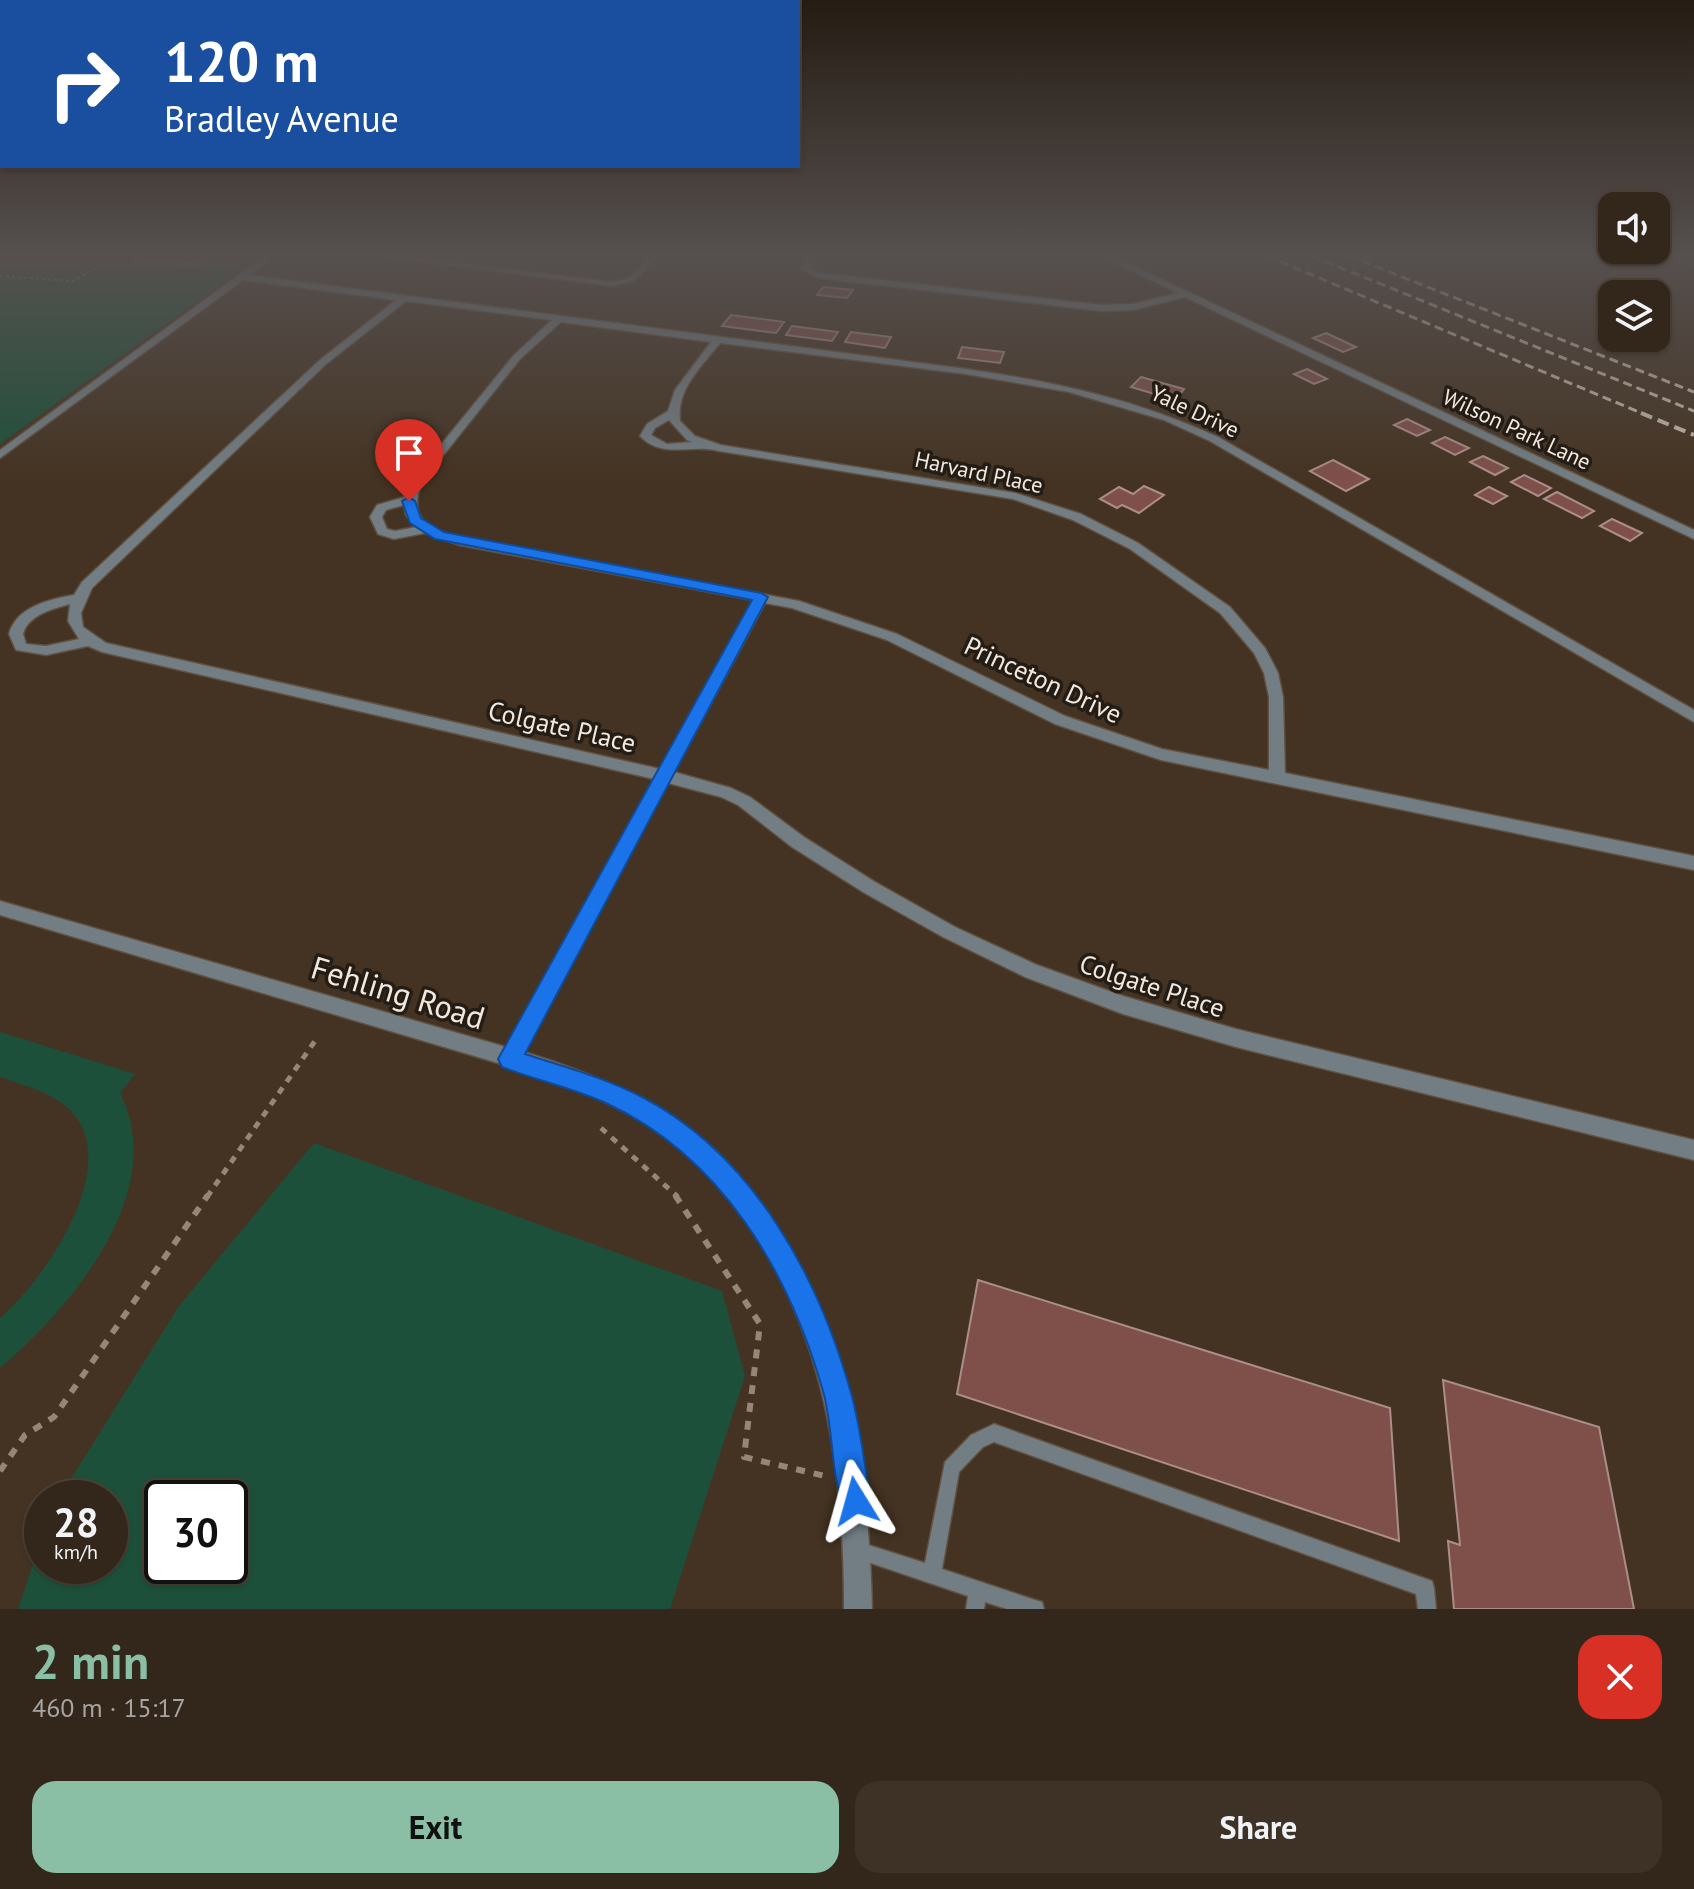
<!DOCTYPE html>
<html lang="en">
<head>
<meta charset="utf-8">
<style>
	:root { --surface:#33261a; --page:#3e3227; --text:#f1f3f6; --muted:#a9a5a2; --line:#4e4339; --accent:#8abfa5 }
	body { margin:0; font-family:"PT Sans",sans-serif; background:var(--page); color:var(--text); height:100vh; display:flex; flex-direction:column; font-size:30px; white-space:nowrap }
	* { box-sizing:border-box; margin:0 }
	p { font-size:26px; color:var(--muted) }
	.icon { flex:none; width:44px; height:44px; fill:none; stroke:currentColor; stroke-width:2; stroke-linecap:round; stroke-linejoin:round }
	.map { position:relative; height:1609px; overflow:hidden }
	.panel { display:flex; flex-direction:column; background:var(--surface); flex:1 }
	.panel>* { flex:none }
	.banner { position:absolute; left:0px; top:0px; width:800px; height:168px; box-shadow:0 2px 6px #0004,0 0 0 2px var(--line); background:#1a4fa0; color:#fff; overflow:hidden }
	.tools { position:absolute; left:1598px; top:192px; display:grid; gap:16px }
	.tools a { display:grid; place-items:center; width:72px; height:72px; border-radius:16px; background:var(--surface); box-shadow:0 2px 6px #0004,0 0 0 2px var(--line); font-size:40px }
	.speed { position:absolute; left:24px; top:1480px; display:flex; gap:16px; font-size:40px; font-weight:700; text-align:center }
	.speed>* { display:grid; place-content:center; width:104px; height:104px; border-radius:50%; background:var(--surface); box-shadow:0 2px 6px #0004,0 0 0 2px var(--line); line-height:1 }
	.speed small { font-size:20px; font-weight:400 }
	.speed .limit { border:4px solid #111; border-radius:12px; background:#fff; color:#111 }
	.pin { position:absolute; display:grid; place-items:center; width:68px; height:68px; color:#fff; margin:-82px -34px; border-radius:50% 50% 50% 0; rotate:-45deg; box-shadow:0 0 8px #0007 }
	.pin .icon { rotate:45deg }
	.me { position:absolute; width:88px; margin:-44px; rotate:352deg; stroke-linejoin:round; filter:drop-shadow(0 0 6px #0008) }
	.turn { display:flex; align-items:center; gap:28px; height:168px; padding:0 32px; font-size:36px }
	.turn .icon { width:104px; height:104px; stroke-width:2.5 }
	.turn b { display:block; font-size:56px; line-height:68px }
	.round { display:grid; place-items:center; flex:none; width:84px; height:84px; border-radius:24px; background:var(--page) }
	.summary { display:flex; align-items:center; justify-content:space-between; height:136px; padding:0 32px }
	h1 { font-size:48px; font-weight:600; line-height:60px; color:var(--accent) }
	.button { display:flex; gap:16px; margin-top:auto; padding:16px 32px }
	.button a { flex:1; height:92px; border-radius:24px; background:var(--accent); color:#111; font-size:32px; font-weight:600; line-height:92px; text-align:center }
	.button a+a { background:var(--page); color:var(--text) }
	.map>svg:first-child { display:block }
</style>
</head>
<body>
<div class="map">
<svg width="1694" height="1609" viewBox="0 0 1694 1609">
	<rect width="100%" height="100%" fill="#432"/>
	<g fill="#1d503a" fill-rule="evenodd">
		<polygon points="0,256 259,256 0,444"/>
		<path d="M0,1032l135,42 -15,19c50,98 -49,215 -120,275v-50c46,-39 131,-163 63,-214 -18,-14 -42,-19 -63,-27z"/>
		<path d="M314,1143l408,148 23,85 -75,233h-652l24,-72v29h68v-68h-51l120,-192zM230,1498v68h-68v-68z"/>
	</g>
	<g fill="#7f4f4a" stroke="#ab8d89" stroke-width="2">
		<polygon points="823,287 834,288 853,290 847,298 817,295"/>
		<polygon points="731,315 784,322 776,333 722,326"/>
		<polygon points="792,326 838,332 832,341 786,335"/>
		<polygon points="851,332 891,337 885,348 845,342"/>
		<polygon points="1326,333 1356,347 1343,352 1313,338"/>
		<polygon points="962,347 1004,352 1000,363 958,358"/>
		<polygon points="1307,369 1327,379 1314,384 1294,374"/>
		<polygon points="1141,377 1184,389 1175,400 1131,387"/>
		<polygon points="1407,419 1430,430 1417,436 1394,425"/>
		<polygon points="1445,437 1469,448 1455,455 1432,443"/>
		<polygon points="1483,456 1508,468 1495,475 1470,462"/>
		<polygon points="1333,460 1369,479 1346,491 1310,471"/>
		<polygon points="1524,475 1551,488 1538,496 1511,482"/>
		<polygon points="1144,486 1164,495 1139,513 1122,505 1117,508 1100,499 1119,487 1133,494"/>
		<polygon points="1489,487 1507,496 1493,504 1475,495"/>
		<polygon points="1557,492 1594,511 1582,518 1544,499"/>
		<polygon points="1612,519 1642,533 1630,541 1600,526"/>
		<polygon points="978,1280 1390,1408 1399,1541 957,1394"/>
		<polygon points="1443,1380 1599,1427 1634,1609 1454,1609 1448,1541 1460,1545"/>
	</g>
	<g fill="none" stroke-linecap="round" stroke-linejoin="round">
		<defs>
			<g id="service">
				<polygon points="140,256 147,256 142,260 194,263 206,256 213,256 195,267 134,262 134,260"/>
				<polygon points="381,256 397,256 613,282 630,278 652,256 658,256 634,280 613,286"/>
				<polygon points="994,1424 1432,1581 1434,1588 1436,1609 1418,1609 1416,1594 994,1442 983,1447 959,1472 942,1569 1035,1600 1042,1602 1044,1609 1007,1609 985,1602 984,1609 966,1609 968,1596 853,1557 850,1551 853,1545 859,1542 925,1563 945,1462 971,1435"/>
			</g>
			<g id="minor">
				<path d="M265,256h9l-25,19 717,94c90,13 169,30 252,68l476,273v12l-484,-281 -46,-21 -95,-28 -103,-18 -246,-31c-18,23 -44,46 -40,78l15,15 26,9 294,48 66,21 57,29 92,64 35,41 13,25 5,24 2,76 409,83v14l-533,-110 -106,-36 -168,-84 -95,-32 -27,-5 -91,169 57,16 19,9 54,40 71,45 80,45 82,38 86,31 113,33 458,111v20l-458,-113 -113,-33 -98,-37 -82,-40 -80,-45 -71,-45 -54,-42 -17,-8 -53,-14 -144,269c65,20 125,45 178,87 28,22 51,54 71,83 76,115 96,251 99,387h-28c0,-131 -16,-262 -89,-374 -18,-29 -40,-58 -66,-80 -42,-36 -92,-59 -144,-78l-545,-162v-14l506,146 148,-268 -552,-127 -14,-6 -42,9 -30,-5 -7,-16c7,-27 41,-35 65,-39l8,-13 238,-222 76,-60 -153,-20 -243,178v-8zM406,301l146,19 -38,35 -101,124 -8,18 -28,8 -7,12 8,17 16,5 31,-6 35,12 293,55 -93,169 -554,-126 -23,-16 -2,-14 11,-25 234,-224zM561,322l150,20 -36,48 -7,21 -21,13 -7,12c23,24 51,7 79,15l294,48 60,21 57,29 90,64 34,40 10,20 5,24v73l-107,-21 -97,-33 -168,-82 -98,-33 -338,-63c-33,-9 -54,-19 -39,-56l98,-123zM669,420l18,20 5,2 -25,2 -16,-9 4,-7zM404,505l2,10 10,12 -21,4 -8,-2 -5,-12 4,-7zM70,604l-2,17 11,18 -33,7 -20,-2 -3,-10c5,-19 29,-25 47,-30z"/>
				<polygon points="810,256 818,256 809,268 821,273 1101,305 1133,304 1178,293 1102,256 1112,256 1694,530 1694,539 1185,297 1133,310 1101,311 820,278 800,269"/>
			</g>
		</defs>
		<use href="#service" stroke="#605040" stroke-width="3"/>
		<use href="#minor" stroke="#605040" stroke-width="3"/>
		<polyline stroke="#948678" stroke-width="2" stroke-dasharray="3 3" stroke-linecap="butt" points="0,276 73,281 99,266"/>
		<g stroke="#948678" stroke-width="5" stroke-dasharray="7 7" stroke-linecap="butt">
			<polyline points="601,1128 678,1197"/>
			<polyline points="207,1197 317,1038"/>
		</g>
		<g stroke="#948678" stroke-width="6" stroke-dasharray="9 9" stroke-linecap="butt">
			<polyline points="675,1195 760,1324 744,1457 825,1476"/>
			<polyline points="0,1471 25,1435 54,1417 208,1195"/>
		</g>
		<use href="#service" fill="#727e84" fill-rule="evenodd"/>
		<use href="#minor" fill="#727e84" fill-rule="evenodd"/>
		<g stroke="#c5b8ac" stroke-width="3" stroke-dasharray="9 5" stroke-linecap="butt">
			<polyline points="1267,256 1646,415"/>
			<polyline points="1312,256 1694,411"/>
			<polyline points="1349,256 1694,392"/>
		</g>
		<polyline stroke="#c5b8ac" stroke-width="4" stroke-dasharray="12 6" stroke-linecap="butt" points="1641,413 1694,435"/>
	</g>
	<linearGradient id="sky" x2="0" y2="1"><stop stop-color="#251c13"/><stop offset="0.53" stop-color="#56504f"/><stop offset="1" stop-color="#56504f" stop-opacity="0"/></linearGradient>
	<rect width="1694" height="481" fill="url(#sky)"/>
	<path fill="#1a73e8" stroke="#114b97" stroke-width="2" d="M409,497l6,4 6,17 23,14 317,61 7,4 -243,457c40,13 81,24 119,44 110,58 175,180 207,295 10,35 13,72 20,108l-5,10 -10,5 -11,-5c-15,-37 -11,-81 -22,-120 -34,-119 -101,-234 -217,-288 -34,-15 -70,-23 -104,-36l-4,-8 254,-459 -317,-61 -25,-16 -8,-22z"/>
	<g text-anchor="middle" stroke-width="7" stroke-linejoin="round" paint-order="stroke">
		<g font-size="22" fill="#f3e8de" stroke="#241d15">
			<text transform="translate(1195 411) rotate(25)" y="8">Yale Drive</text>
			<text transform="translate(1517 429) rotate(25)" y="8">Wilson Park Lane</text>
			<text transform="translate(979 472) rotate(12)" y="8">Harvard Place</text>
		</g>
		<g font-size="26" fill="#f3e8de" stroke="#241d15">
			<text transform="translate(1043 680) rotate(25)" y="9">Princeton Drive</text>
			<text transform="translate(562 727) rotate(13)" y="9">Colgate Place</text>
			<text transform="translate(1152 986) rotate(18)" y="9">Colgate Place</text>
		</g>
		<g font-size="32" fill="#f3e8de" stroke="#241d15">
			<text transform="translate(398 993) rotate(17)" y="11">Fehling Road</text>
		</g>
	</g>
</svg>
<div class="tools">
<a><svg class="icon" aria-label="sound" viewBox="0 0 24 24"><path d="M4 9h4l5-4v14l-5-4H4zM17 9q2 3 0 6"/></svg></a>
<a><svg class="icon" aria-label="layers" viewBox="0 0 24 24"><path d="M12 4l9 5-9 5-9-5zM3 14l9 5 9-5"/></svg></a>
</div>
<div class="speed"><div>28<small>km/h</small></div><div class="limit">30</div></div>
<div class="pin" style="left:409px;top:501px;background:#d93025"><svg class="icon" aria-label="arrive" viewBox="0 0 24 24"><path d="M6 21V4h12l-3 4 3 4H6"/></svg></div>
<svg class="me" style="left:856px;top:1501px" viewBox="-20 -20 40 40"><path d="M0-17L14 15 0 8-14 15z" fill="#1a73e8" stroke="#fff" stroke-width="4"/></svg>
<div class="banner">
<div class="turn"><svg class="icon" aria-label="right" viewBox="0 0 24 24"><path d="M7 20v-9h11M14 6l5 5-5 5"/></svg><div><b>120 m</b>Bradley Avenue</div></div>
</div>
</div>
<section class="panel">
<div class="summary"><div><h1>2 min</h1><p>460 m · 15:17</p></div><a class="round" style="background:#d93025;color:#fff"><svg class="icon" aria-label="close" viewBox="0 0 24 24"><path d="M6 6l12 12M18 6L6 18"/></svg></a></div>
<div class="button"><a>Exit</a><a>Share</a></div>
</section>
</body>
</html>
